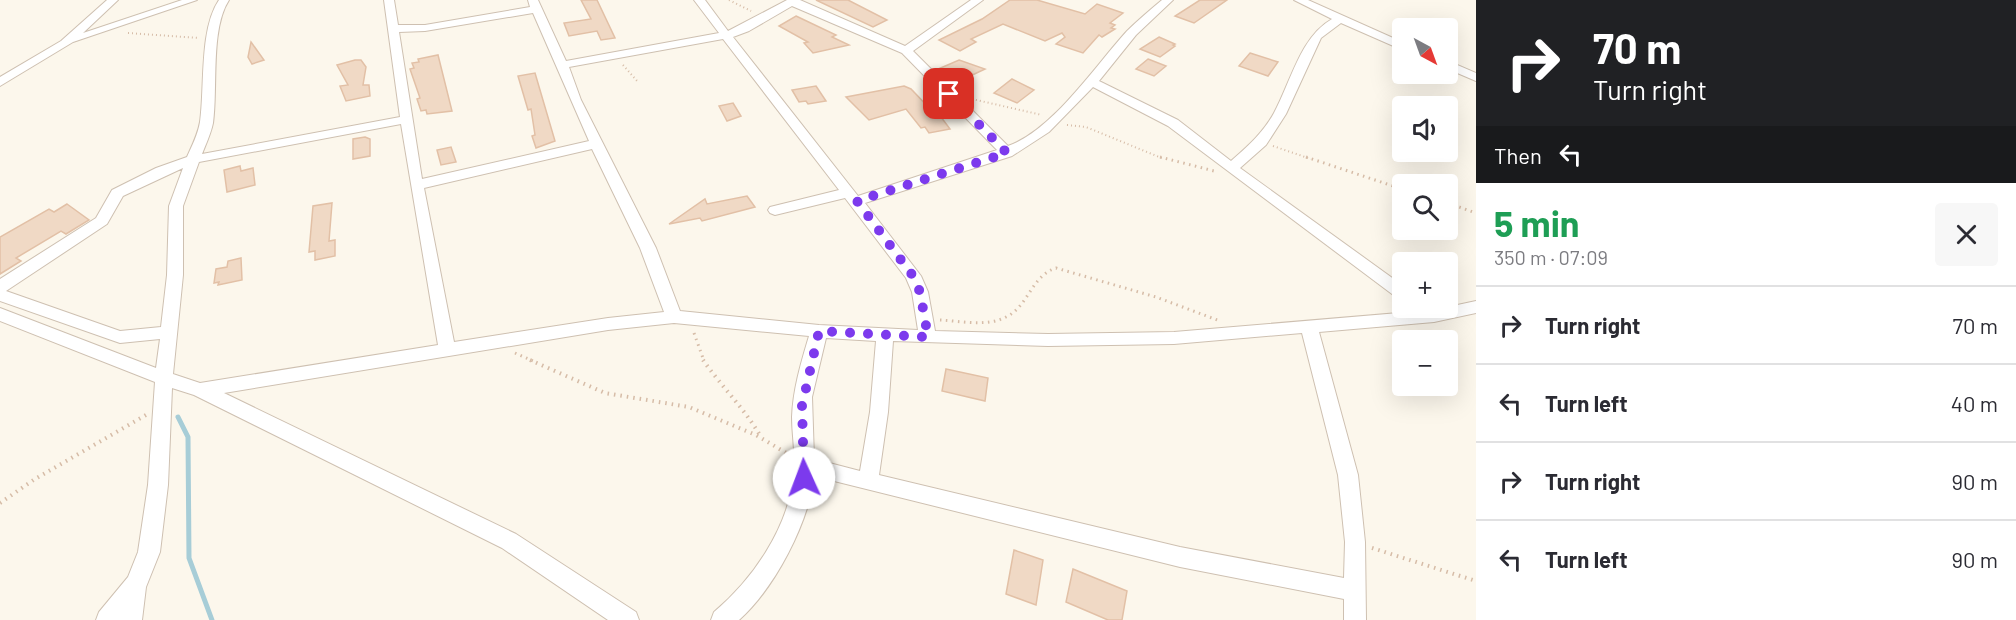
<!DOCTYPE html>
<html lang="en">
<head>
<meta charset="utf-8">
<style>
	:root { --surface:#fff; --page:#f7f7f7; --text:#2b2b33; --muted:#7c7c81; --line:#e1e1e2 }
	body { margin:0; font-family:Barlow,sans-serif; background:var(--page); color:var(--text); height:100vh; display:flex; flex-direction:column; font-size:22px; white-space:nowrap }
	* { box-sizing:border-box; margin:0 }
	p { font-size:20px; color:var(--muted) }
	.icon { flex:none; width:33px; height:33px; fill:none; stroke:currentColor; stroke-width:2; stroke-linecap:round; stroke-linejoin:round }
	.map { position:relative; flex:1; overflow:hidden }
	.panel { display:flex; flex-direction:column; background:var(--surface); width:540px }
	.panel>* { flex:none }
	.guide { background:#202124; color:#fff; overflow:hidden }
	.needle { width:39px; rotate:139deg }
	.controls { position:absolute; left:1392px; top:18px; display:grid; gap:12px }
	.controls a { display:grid; place-items:center; width:66px; height:66px; border-radius:6px; background:var(--surface); box-shadow:0 6px 24px #0002; font-size:30px }
	.pin { position:absolute; display:grid; place-items:center; width:51px; height:51px; color:#fff; margin:-26px; border-radius:12px; box-shadow:0 3px 9px #0006 }
	.me { position:absolute; width:66px; margin:-33px; rotate:358deg; stroke-linejoin:round; filter:drop-shadow(0 0 4px #0008) }
	.turn { display:flex; align-items:center; gap:21px; height:126px; padding:0 18px; font-size:27px }
	.turn .icon { width:78px; height:78px; stroke-width:2.5 }
	.turn b { display:block; font-size:42px; line-height:51px }
	.then { display:flex; align-items:center; height:57px; padding:0 18px; background:#0003; gap:12px; font-size:22px }
	.round { display:grid; place-items:center; flex:none; width:63px; height:63px; border-radius:6px; background:var(--page) }
	.head { display:flex; align-items:center; justify-content:space-between; height:102px; padding:0 18px }
	h1 { font-size:36px; font-weight:700; line-height:45px; color:#1e9e55 }
	ul { padding:0; list-style:none }
	li { display:flex; align-items:center; gap:18px; height:78px; padding:0 18px; border-top:2px solid var(--line) }
	li div { flex:1 }
	li b { display:block; font-size:22px }
	li em { font-style:normal }
	main { display:flex; flex:1; min-height:0 }
	.map>svg:first-child { display:block }
</style>
</head>
<body>
<main>
<div class="map">
<svg width="1476" height="620" viewBox="0 0 1476 620">
	<rect width="100%" height="100%" fill="#fcf7ec"/>
	<g fill="none" stroke-linecap="round" stroke-linejoin="round">
		<polyline stroke="#a7cdd7" stroke-width="5" points="178,417 188,437 189,558 212,620"/>
	</g>
	<g fill="#f0d9c5" stroke="#e2c0a6" stroke-width="1.5">
		<polygon points="581,0 597,0 615,38 601,40 597,31 569,36 564,23 591,19"/>
		<polygon points="816,0 848,0 887,20 873,27"/>
		<polygon points="1010,0 1037,0 1085,14 1097,4 1123,13 1110,23 1115,25 1111,28 1115,29 1102,37 1099,35 1083,53 1056,44 1065,37 1062,33 1045,41 1003,24 971,39 976,42 960,51 939,40 982,19"/>
		<polygon points="1200,0 1227,0 1194,23 1175,16"/>
		<polygon points="796,16 836,35 832,37 849,45 813,53 804,43 808,42 779,26"/>
		<polygon points="1159,37 1175,44 1173,45 1175,46 1160,57 1140,49"/>
		<polygon points="251,42 264,60 252,64 248,57"/>
		<polygon points="1250,53 1278,62 1268,76 1239,66"/>
		<polygon points="438,55 452,111 427,114 426,110 421,111 417,99 420,98 410,69 414,68 412,63 419,62 418,59"/>
		<polygon points="1148,59 1166,66 1154,76 1136,69"/>
		<polygon points="355,60 361,60 366,67 363,85 369,85 370,96 346,101 340,86 348,85 337,65"/>
		<polygon points="959,60 985,69 962,80 956,76 949,79 936,70"/>
		<polygon points="535,73 555,141 536,148 532,136 535,135 531,109 528,110 518,76"/>
		<polygon points="1012,79 1034,90 1017,103 994,93"/>
		<polygon points="816,86 826,101 808,104 806,101 799,102 792,90"/>
		<polygon points="904,86 911,89 934,113 938,113 950,129 929,133 925,127 921,128 906,109 869,120 846,97"/>
		<polygon points="733,103 741,116 727,121 719,106"/>
		<polygon points="365,137 370,139 370,156 353,159 353,139"/>
		<polygon points="451,147 456,162 441,165 437,150"/>
		<polygon points="240,166 241,171 253,168 255,185 227,192 224,170"/>
		<polygon points="747,196 755,207 702,221 700,218 669,224 705,199 707,204"/>
		<polygon points="332,203 329,241 335,240 335,256 315,260 315,251 309,252 313,206"/>
		<polygon points="67,204 89,220 66,234 61,231 16,258 21,261 0,274 0,237 49,209 54,212"/>
		<polygon points="241,258 242,280 218,285 219,282 214,283 216,269 227,267 228,261"/>
		<polygon points="946,369 988,378 985,401 942,391"/>
		<polygon points="1014,550 1043,560 1036,605 1006,594"/>
		<polygon points="1073,569 1127,591 1122,620 1108,620 1066,602"/>
	</g>
	<g fill="none" stroke-linecap="round" stroke-linejoin="round">
		<defs>
			<g id="minor">
				<polygon points="107,0 118,0 83,33 182,0 197,0 73,42 0,86 0,77 61,41"/>
				<path d="M219,0h10c-19,29 -11,88 -16,123 -2,10 -7,21 -11,31l198,-37 -16,-117h10l4,25h27l105,-18 -2,-7h10l28,61 153,-28 -25,-33h11l23,31 59,-31h13l105,46 66,-46h12l-70,51 95,95c45,-16 87,-80 119,-115 11,-11 23,-21 35,-31h11l-37,35 -37,46 79,39 53,41c17,-15 32,-28 43,-48 17,-31 26,-76 58,-94l-38,-19h14l94,42v7l-4,-1 -57,-25 -20,15 -35,76 -20,31 -26,23 162,117v14l-6,-2 -228,-171 -75,-39 -44,45 -37,24 -147,47 56,73 7,16 7,39 113,3 126,-2 260,-22 42,-9v12l-42,9 -115,10 39,143 7,67 1,78h-22v-21l-164,-32 -366,-91c-5,47 -40,113 -75,144h-28l3,-8c38,-32 72,-81 79,-131 4,-21 -1,-43 -1,-64 1,-28 9,-54 17,-81l-135,-13 -66,7 -384,63 292,141 120,78 3,8h-31l-106,-72 -308,-153 -22,-7 -4,97 -8,67 -14,35 -4,33h-46l3,-8 29,-35 10,-25 10,-67 7,-103 -155,-61v-13l156,60 4,-29 -40,4 -120,-42v-22l96,-61 16,-28 44,-22 31,-11c5,-11 11,-23 13,-35 5,-34 -1,-93 19,-122zM792,6l110,47 95,97 -139,46 -125,-159 16,-6zM533,13l56,128 -167,38 -23,-147 26,-1zM723,39l116,151 -69,17 -2,3 2,3 5,2 70,-17 61,80 6,14 6,38 -99,-5 -139,-14 -24,-63 -75,-148 -12,-33zM401,124l37,221 -238,38 -27,-9 10,-99v-69l16,-44zM592,149l48,99 24,64 -56,6 -154,24 -30,-154zM183,168l-14,38 -2,69 -6,52 -41,4 -114,-40 101,-67 16,-28zM1302,333l36,142 7,67 -1,36 -164,-31 -301,-72 9,-63 5,-71 155,5 126,-2zM826,338l50,3 -6,71 -10,59 -46,-12 -2,-62z"/>
				<polygon points="1448,61 1476,73 1476,81 1448,69"/>
			</g>
		</defs>
		<use href="#minor" stroke="#cec0b1" stroke-width="2"/>
		<g stroke="#d6bca7" stroke-width="2" stroke-dasharray="1 3" stroke-linecap="butt">
			<polyline points="729,0 751,11"/>
			<polyline points="128,33 199,38"/>
			<polyline points="623,65 638,82"/>
			<polyline points="972,99 1042,115"/>
			<polyline points="1067,125 1086,127 1164,159"/>
			<polyline points="1273,146 1311,159"/>
		</g>
		<g stroke="#d6bca7" stroke-width="3" stroke-dasharray="1.5 4.5" stroke-linecap="butt">
			<polyline points="1160,157 1214,171"/>
			<polyline points="1306,157 1402,189"/>
			<polyline points="1448,203 1476,213"/>
			<path d="M940,320c21,1 47,7 66,-3 23,-11 25,-41 50,-49l100,29 64,24"/>
			<polyline points="694,333 704,361"/>
			<polyline points="515,353 533,361"/>
		</g>
		<g stroke="#d6bca7" stroke-width="4" stroke-dasharray="1.5 5" stroke-linecap="butt">
			<polyline points="530,360 605,393 689,407 756,435 788,454"/>
			<path d="M703,360c18,26 42,49 58,77"/>
			<polyline points="0,503 35,479 146,415"/>
			<polyline points="1372,548 1476,581"/>
		</g>
		<use href="#minor" fill="#fff" fill-rule="evenodd"/>
	</g>
	<g fill="none" stroke-linecap="round" stroke-linejoin="round">
		<polyline stroke="#7c3aed" stroke-width="10" stroke-dasharray="0 18" points="804,478 802,406 819,331 928,337 920,292 913,276 857,201 1007,153 949,94"/>
	</g>
</svg>
<div class="controls">
<a><svg class="needle" viewBox="-14 -14 28 28"><path d="M0-13l5 13h-10z" fill="#e53935"/><path d="M0 13l5-13h-10z" fill="#7c7c81"/></svg></a>
<a><svg class="icon" aria-label="sound" viewBox="0 0 24 24"><path d="M4 9h4l5-4v14l-5-4H4zM17 9q2 3 0 6"/></svg></a>
<a><svg class="icon" aria-label="search" viewBox="0 0 24 24"><circle cx="10" cy="10" r="6"/><path d="M15 15l6 6"/></svg></a>
<a>+</a>
<a>−</a>
</div>
<div class="pin" style="left:949px;top:94px;background:#d93025"><svg class="icon" aria-label="arrive" viewBox="0 0 24 24"><path d="M6 21V4h12l-3 4 3 4H6"/></svg></div>
<svg class="me" style="left:804px;top:478px" viewBox="-20 -20 40 40"><circle r="19" fill="#fff"/><path d="M0-13L10 11 0 6-10 11z" fill="#7c3aed"/></svg>
</div>
<section class="panel">
<div class="guide">
<div class="turn"><svg class="icon" aria-label="right" viewBox="0 0 24 24"><path d="M7 20v-9h11M14 6l5 5-5 5"/></svg><div><b>70 m</b>Turn right</div></div>
<div class="then">Then<svg class="icon" aria-label="left" viewBox="0 0 24 24"><path d="M17 20v-9H6M10 6l-5 5 5 5"/></svg></div>
</div>
<div class="head"><div><h1>5 min</h1><p>350 m · 07:09</p></div><a class="round"><svg class="icon" aria-label="close" viewBox="0 0 24 24"><path d="M6 6l12 12M18 6L6 18"/></svg></a></div>
<ul>
<li><svg class="icon" aria-label="right" viewBox="0 0 24 24"><path d="M7 20v-9h11M14 6l5 5-5 5"/></svg><div><b>Turn right</b></div><em>70 m</em></li>
<li><svg class="icon" aria-label="left" viewBox="0 0 24 24"><path d="M17 20v-9H6M10 6l-5 5 5 5"/></svg><div><b>Turn left</b></div><em>40 m</em></li>
<li><svg class="icon" aria-label="right" viewBox="0 0 24 24"><path d="M7 20v-9h11M14 6l5 5-5 5"/></svg><div><b>Turn right</b></div><em>90 m</em></li>
<li><svg class="icon" aria-label="left" viewBox="0 0 24 24"><path d="M17 20v-9H6M10 6l-5 5 5 5"/></svg><div><b>Turn left</b></div><em>90 m</em></li>
</ul>
</section>
</main>
</body>
</html>
